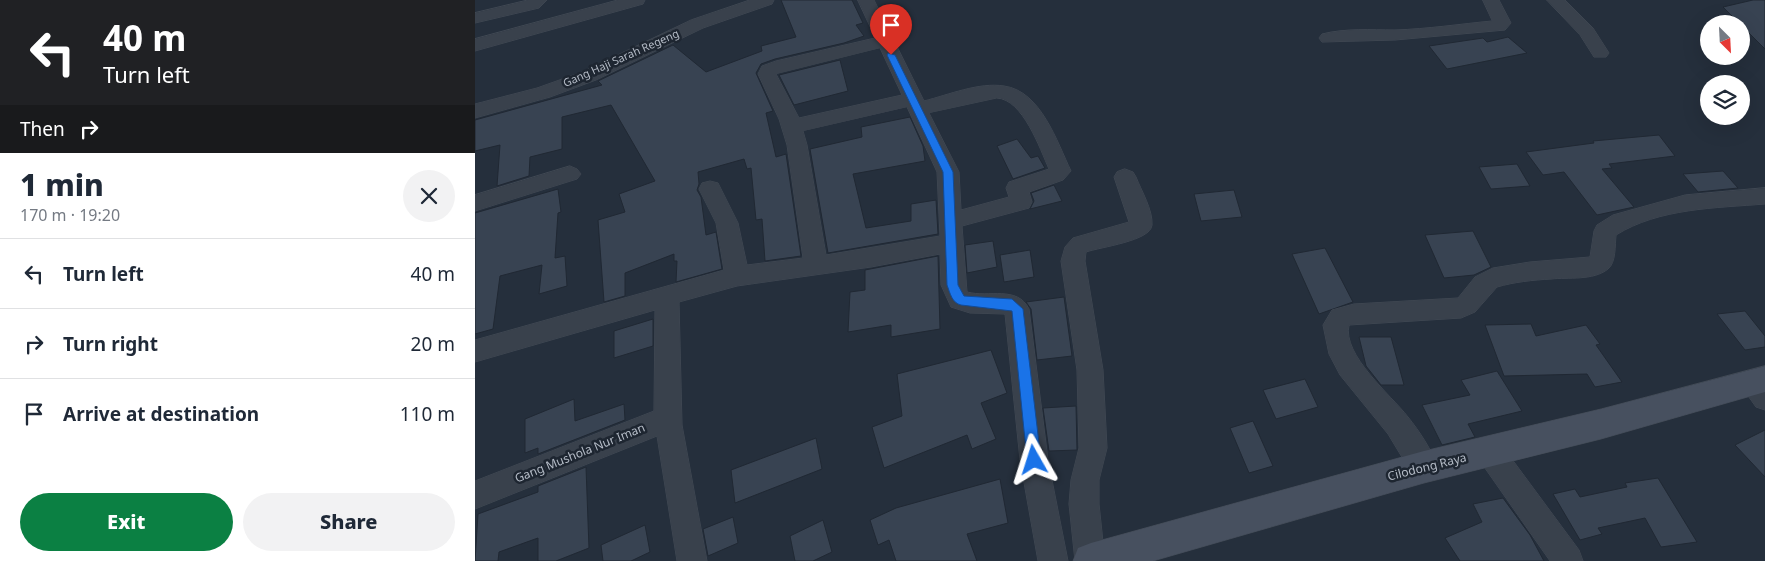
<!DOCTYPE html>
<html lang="en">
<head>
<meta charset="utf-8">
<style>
	:root { --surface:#fff; --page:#f2f2f3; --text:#1f2937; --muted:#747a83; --line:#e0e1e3; --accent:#0b8043 }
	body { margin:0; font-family:"Noto Sans",sans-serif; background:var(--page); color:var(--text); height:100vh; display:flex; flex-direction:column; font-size:19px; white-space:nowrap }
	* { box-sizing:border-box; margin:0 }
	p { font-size:16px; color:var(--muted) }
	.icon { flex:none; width:28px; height:28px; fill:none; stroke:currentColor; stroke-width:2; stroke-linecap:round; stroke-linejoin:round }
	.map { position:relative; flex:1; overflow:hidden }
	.sheet { display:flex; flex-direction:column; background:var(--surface); width:475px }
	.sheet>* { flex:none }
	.guide { background:#202124; color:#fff; overflow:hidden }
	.needle { width:32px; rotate:156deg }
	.tools { position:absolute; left:1225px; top:15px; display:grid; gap:10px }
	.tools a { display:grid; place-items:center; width:50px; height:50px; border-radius:50%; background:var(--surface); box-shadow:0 5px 20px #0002; font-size:25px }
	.pin { position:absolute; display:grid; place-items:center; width:42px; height:42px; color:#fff; margin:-51px -21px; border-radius:50% 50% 50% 0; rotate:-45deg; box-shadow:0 0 5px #0007 }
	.pin .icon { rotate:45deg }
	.me { position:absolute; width:55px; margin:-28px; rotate:354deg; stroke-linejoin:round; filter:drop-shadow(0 0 4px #0008) }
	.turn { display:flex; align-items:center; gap:18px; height:105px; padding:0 20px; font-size:22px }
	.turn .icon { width:65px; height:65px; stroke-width:2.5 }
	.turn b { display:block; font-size:35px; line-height:42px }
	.then { display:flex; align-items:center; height:48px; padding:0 20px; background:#0003; gap:10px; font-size:19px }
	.round { display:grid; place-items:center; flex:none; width:52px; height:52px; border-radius:26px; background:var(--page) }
	.summary { display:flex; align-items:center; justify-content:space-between; height:85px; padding:0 20px }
	h1 { font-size:30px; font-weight:800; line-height:38px }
	.button { display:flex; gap:10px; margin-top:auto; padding:10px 20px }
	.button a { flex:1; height:58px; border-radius:30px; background:var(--accent); color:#fff; font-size:20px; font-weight:800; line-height:58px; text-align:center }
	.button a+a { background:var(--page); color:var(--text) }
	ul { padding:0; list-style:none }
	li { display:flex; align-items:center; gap:15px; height:70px; padding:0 20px; border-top:1px solid var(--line) }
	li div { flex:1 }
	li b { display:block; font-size:19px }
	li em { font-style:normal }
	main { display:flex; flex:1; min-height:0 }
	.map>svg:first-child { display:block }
</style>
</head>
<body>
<main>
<section class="sheet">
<div class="guide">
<div class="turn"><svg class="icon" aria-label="left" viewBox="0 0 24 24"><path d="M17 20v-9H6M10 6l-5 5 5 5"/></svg><div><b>40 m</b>Turn left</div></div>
<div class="then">Then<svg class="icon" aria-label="right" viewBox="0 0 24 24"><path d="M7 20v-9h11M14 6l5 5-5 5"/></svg></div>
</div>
<div class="summary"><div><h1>1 min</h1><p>170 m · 19:20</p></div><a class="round"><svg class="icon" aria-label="close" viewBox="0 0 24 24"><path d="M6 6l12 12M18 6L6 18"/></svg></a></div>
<ul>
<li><svg class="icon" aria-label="left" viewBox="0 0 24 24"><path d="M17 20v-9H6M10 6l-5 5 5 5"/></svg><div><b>Turn left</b></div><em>40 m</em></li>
<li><svg class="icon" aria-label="right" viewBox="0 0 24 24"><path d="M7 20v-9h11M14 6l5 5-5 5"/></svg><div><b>Turn right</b></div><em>20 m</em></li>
<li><svg class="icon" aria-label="arrive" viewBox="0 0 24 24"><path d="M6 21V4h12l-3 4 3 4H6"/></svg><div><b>Arrive at destination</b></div><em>110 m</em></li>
</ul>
<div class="button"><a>Exit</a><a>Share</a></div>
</section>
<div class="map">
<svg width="1290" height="561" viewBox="0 0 1290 561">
	<rect width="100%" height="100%" fill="#252f3c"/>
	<g fill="#384352" stroke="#202833">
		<polygon points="306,0 377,0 388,23 381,25 389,36 369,43 300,59 286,64 281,73 298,111 291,113 301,157 311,154 326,256 290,261 287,219 281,220 276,168 272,169 269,159 223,172 224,184 222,190 226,197 231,235 241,232 247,269 201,282 202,261 199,261 199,254 150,273 150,296 129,302 123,220 150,212 144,194 180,181 136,105 87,117 87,149 55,157 54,176 22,186 25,145 0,151 0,120 127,85 123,81 198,45 231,72 287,51 286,46 321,37"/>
		<polygon points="1278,0 1290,0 1290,49 1248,7"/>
		<polygon points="1033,37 1052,53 972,69 954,46 1008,38 1012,42"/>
		<polygon points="365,60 373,91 319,105 304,75"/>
		<polygon points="435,117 448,146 450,161 378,174 391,228 436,221 436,204 461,200 463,234 353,253 335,149 387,137 386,127"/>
		<polygon points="1184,135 1200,156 1134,164 1137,168 1127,169 1159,207 1122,215 1089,172 1068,175 1051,152 1119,143 1118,141"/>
		<polygon points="542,139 556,158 563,156 570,168 538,179 522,146"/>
		<polygon points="1042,164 1055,186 1016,189 1004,167"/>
		<polygon points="1248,171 1263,188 1223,192 1208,174"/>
		<polygon points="579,185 587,201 555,209 559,201 556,193"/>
		<polygon points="83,189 86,212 83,213 80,258 90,256 92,286 64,294 67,265 25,276 18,329 0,334 0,213"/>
		<polygon points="759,190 767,217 726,221 719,194"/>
		<polygon points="998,231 1016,267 999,275 969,278 950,235"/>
		<polygon points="518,241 522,267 492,273 490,245"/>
		<polygon points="850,248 878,302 844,314 817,254"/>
		<polygon points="555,250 559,277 529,282 525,255"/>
		<polygon points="463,256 465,329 416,337 416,325 373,332 375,292 390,290 390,270"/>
		<polygon points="589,297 597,356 562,360 556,309 551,302"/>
		<polygon points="1270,311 1290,336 1290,347 1270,350 1242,314"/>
		<polygon points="178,319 178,346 139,358 139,331"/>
		<polygon points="1056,324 1061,336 1111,325 1125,344 1121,345 1147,382 1120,387 1112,374 1029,376 1010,325"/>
		<polygon points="884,337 916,337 929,385 906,385 891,366"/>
		<polygon points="516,350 532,393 506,403 521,439 497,449 492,435 409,468 397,427 427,416 422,374"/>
		<polygon points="1022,371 1047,411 993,424 1000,437 967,445 947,405 995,395 986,380"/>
		<polygon points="830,379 843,407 801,419 788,390"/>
		<polygon points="99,399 100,421 149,404 150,420 63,454 63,448 50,453 50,419"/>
		<polygon points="601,406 602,450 574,451 568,408"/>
		<polygon points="778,421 798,466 774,473 755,428"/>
		<polygon points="1290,430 1290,477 1260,445"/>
		<polygon points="341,438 347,469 260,503 256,470"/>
		<polygon points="111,467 114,548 81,561 63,561 63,538 24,552 23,561 0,561 3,514 63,492 63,486"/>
		<polygon points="1183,478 1222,542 1186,547 1170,518 1123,528 1127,534 1105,540 1078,494 1100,489 1105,497 1152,487 1150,483"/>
		<polygon points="525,479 533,523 492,534 502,561 421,561 414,540 403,545 395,520 421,508"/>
		<polygon points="1028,498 1055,535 1069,561 985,561 970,538 1007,522 998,504"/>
		<polygon points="258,517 263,543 233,556 228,529"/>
		<polygon points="348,520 357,552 338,561 320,561 315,536"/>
		<polygon points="170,525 175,552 156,561 128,561 126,545"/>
	</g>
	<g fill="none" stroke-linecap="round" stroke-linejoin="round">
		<defs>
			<g id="street">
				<polygon points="53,0 72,0 64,8 0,23 0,13"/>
				<polygon points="143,0 170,0 168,4 0,51 0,39"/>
				<polygon points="275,0 299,0 297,4 228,28 121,80 75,97 0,118 0,104 62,88 107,72 216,20"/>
				<path d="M383,0h16l50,101c24,-6 55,-19 80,-15 37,5 53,56 67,85l-8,9 -34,12 3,10 -3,6 -67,18 5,66c22,6 50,-7 62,17l19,151 20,101h-30l-18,-101 -15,-146 -35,-1 -19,-6 -10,-22 -1,-31 -69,13 -134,19 -58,16 3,123 25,136h-30l-20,-125 -182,73v-28l179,-70 1,-101 -180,52v-22l249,-70 -8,-47 -17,-34 3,-6 8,-2 8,2 20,40 9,42 56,-7 -16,-113 -8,-26 -21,-45 4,-8 14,-5 99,-23zM405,48l22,47 -103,23 -23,-44zM522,98c26,1 43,51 52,71l-40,13 -3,6 3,9 -48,13 -2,-38 -30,-59zM432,107l30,65 3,64 -114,19 -19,-110 -4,-14z"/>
				<path d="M1008,0h16l12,23 -6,7 -110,10 -73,2 -3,-4 3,-4c24,-6 48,-4 73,-4 33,-1 65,-6 97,-9z"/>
				<polygon points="1072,0 1090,0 1118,28 1134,53 1131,57 1119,57 1105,35"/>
				<polygon points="95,166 102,169 106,174 102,179 0,211 0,195"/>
				<path d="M650,169l8,3 3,5c5,13 17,33 16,48 -1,16 -52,22 -66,27l-1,9 18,109 4,78 -8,32v24l6,57h-30l-6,-57 2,-24 8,-32 -2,-78 -16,-109 4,-14 8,-9 56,-16 -15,-45 3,-5z"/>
				<path d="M1290,188v16c-49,4 -106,4 -149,31 -1,10 0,28 -8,34 -15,12 -40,8 -57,10 -18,1 -37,3 -54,8l-22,25 -14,6 -112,7c-7,30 42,70 59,92 12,15 23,32 30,50l-4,10 -10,4 -10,-4 -26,-43 -48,-59 -11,-21 -6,-29 9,-15 22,-6 104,-6 17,-21 18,-9 37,-6 60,-5 4,-26 3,-6 16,-10 72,-20z"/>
				<polygon points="1277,371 1290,379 1290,410 1281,407 1264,383 1268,375"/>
				<polygon points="1015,439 1025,443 1104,550 1108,561 1075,561 1005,461 1001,452 1005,443"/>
			</g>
			<polygon id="secondary" points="1290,366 1290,392 1126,439 949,483 678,561 598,561 603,548 616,543 949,451 1126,409"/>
		</defs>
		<use href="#street" stroke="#424a55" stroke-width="1"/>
		<use href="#secondary" stroke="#424a55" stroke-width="1"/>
		<use href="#street" fill="#39414c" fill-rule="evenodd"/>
		<use href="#secondary" fill="#47505f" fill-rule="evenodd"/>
	</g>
	<path fill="#1a73e8" stroke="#114b97" d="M413,53l7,2 58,117 5,113 6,11 48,3 11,10 18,151 -2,5 -5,2 -5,-2 -2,-5 -15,-149 -51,-6c-9,-2 -11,-12 -14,-20l-4,-113 -56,-117z"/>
	<g text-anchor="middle" stroke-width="5" stroke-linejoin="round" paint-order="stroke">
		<g font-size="11" fill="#b5bcc7" stroke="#1e2631">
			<text transform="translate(146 58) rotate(-24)" y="4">Gang Haji Sarah Regeng</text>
		</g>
		<g font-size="12" fill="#b5bcc7" stroke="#1e2631">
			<text transform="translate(105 453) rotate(-22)" y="4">Gang Mushola Nur Iman</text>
			<text transform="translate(952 467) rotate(-14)" y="4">Cilodong Raya</text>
		</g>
	</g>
</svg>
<div class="tools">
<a><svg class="needle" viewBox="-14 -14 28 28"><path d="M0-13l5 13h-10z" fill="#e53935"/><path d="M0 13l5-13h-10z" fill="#747a83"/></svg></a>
<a><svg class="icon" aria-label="layers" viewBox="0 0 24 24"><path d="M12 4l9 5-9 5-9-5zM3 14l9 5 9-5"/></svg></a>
</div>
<div class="pin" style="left:416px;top:55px;background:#d93025"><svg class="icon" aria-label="arrive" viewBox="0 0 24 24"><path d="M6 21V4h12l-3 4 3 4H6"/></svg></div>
<svg class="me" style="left:559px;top:460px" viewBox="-20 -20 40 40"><path d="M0-17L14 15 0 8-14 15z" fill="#1a73e8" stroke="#fff" stroke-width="4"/></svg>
</div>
</main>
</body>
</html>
